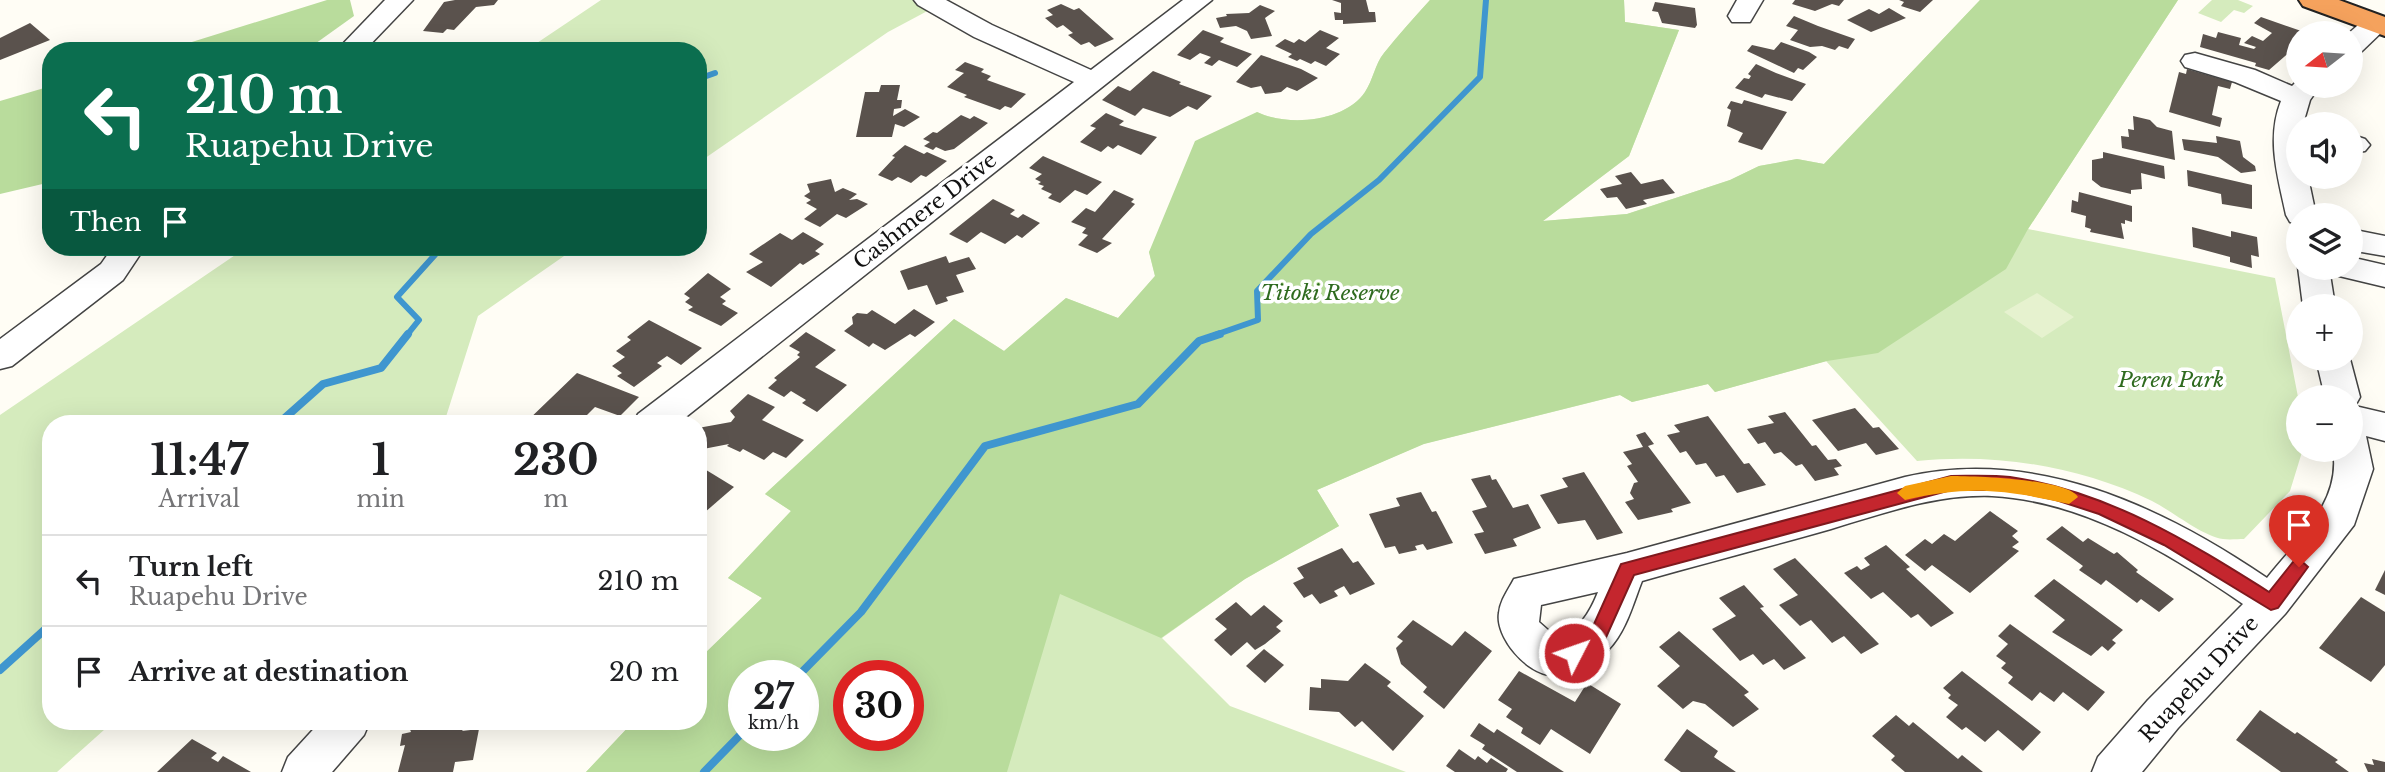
<!DOCTYPE html>
<html lang="en">
<head>
<meta charset="utf-8">
<style>
	body { margin:0; font-family:"Libre Baskerville",serif; background:#f2f2f2; color:#202124; height:100vh; display:flex; flex-direction:column; font-size:26px; white-space:nowrap }
	* { box-sizing:border-box; margin:0 }
	p { font-size:23px; color:#757577 }
	.icon { flex:none; width:38px; height:38px; fill:none; stroke:currentColor; stroke-width:2; stroke-linecap:round; stroke-linejoin:round }
	.map { position:relative; flex:1; overflow:hidden }
	.sheet { position:absolute; left:42px; top:415px; width:665px; height:315px; display:flex; flex-direction:column; background:#fff; border-radius:28px; box-shadow:0 7px 28px #0002 }
	.sheet>* { flex:none }
	.hud { position:absolute; left:42px; top:42px; width:665px; height:214px; border-radius:28px; box-shadow:0 7px 28px #0002; background:#0b6e4f; color:#fff; overflow:hidden }
	.needle { width:46px; rotate:253deg }
	.buttons { position:absolute; left:2286px; top:21px; display:grid; gap:14px }
	.buttons a { display:grid; place-items:center; width:77px; height:77px; border-radius:50%; background:#fff; box-shadow:0 7px 28px #0002; font-size:35px }
	.speed { position:absolute; left:728px; top:660px; display:flex; gap:14px; font-size:35px; font-weight:700; text-align:center }
	.speed>* { display:grid; place-content:center; width:91px; height:91px; border-radius:50%; background:#fff; box-shadow:0 7px 28px #0002; line-height:1 }
	.speed small { font-size:18px; font-weight:400 }
	.speed .limit { border:10px solid #d22; background:#fff; color:#111 }
	.pin { position:absolute; display:grid; place-items:center; width:60px; height:60px; color:#fff; margin:-72px -30px; border-radius:50% 50% 50% 0; rotate:-45deg; box-shadow:0 0 7px #0007 }
	.pin .icon { rotate:45deg }
	.me { position:absolute; width:77px; margin:-38px; rotate:49deg; stroke-linejoin:round; filter:drop-shadow(0 0 5px #0008) }
	.turn { display:flex; align-items:center; gap:24px; height:147px; padding:0 28px; font-size:32px }
	.turn .icon { width:91px; height:91px; stroke-width:2.5 }
	.turn b { display:block; font-size:49px; line-height:60px }
	.then { display:flex; align-items:center; height:66px; padding:0 28px; background:#0003; gap:14px; font-size:26px }
	.eta { display:flex; justify-content:space-evenly; align-items:center; height:119px; text-align:center }
	.eta b { font-size:42px; font-weight:800; line-height:49px }
	ul { padding:0; list-style:none }
	li { display:flex; align-items:center; gap:21px; height:91px; padding:0 28px; border-top:2px solid #e0e0e0 }
	li div { flex:1 }
	li b { display:block; font-size:26px }
	li em { font-style:normal }
	.map>svg:first-child { display:block }
	.green { fill:#d5ebbd; fill-rule:evenodd }
	.forest { fill:#b9dc9c; fill-rule:evenodd }
	.pitch { fill:#e6f2cf }
	.lines { fill:none; stroke-linecap:round; stroke-linejoin:round }
	.stream-far1 { stroke:#3f96cf; stroke-width:6 }
	.stream { stroke:#3f96cf; stroke-width:8 }
	.building { fill:#5a524d }
	.minor-casing { stroke:#444; stroke-width:3 }
	.highway-casing { stroke:#222; stroke-width:4 }
	.minor { fill:#fff; fill-rule:evenodd }
	.highway { fill:#f5a25d; fill-rule:evenodd }
	.route { fill:#c4262e; stroke:#7f191e; stroke-width:2 }
	.slow { fill:#f59e0b }
	.labels { text-anchor:middle; stroke-width:7; stroke-linejoin:round; paint-order:stroke }
	.street-label { font-size:21px; fill:#111; stroke:#fff }
	.park-label { font-size:21px; font-style:italic; fill:#2f6b1f; stroke:#fff }
</style>
</head>
<body>
<div class="map">
<svg width="2385" height="772" viewBox="0 0 2385 772">
	<rect width="100%" height="100%" fill="#fffdf5"/>
	<!-- green -->
	<g class="green">
		<path d="M601,0H948L888,32L698,163V51H525Z"/>
		<path d="M1430,0H1624L1625,22L1679,30L1629,156L1543,221L1627,214L1730,180L1759,166L1797,159L1824,164L1980,0H2178L2028,229L2275,278L2298,397V450L2302,452L2290,491L2244,539C2238,539 2229,540 2223,539C2202,536 2172,511 2152,501C2078,466 1997,453 1917,461L1826,361L1715,392L1708,384L1632,402L1620,395L1423,444L1317,490L1339,526L1245,579L1162,638L1230,706L1406,772H586L634,721H698V660L762,598L728,578L791,511L765,494L954,319L1004,351L1066,298L1118,318L1155,276L1149,252L1257,112C1288,127 1345,122 1365,92C1373,80 1375,64 1384,53C1398,35 1414,18 1430,0ZM744,676H803V735H744ZM849,676H908V735H849Z"/>
		<path d="M2212,0H2238L2253,6L2244,13L2234,10L2221,22L2198,13Z"/>
		<path d="M247,247H577L478,316L444,423L51,424V721H114L57,772H0V415Z"/>
	</g>
	<!-- forest -->
	<g class="forest">
		<path d="M327,0H350L354,16L305,51H163Z"/>
		<path d="M1430,0H1624L1625,22L1679,30L1629,156L1543,221L1627,214L1730,180L1759,166L1797,159L1824,164L1980,0H2178L2028,229L2006,269L1878,353L1827,361L1715,392L1708,384L1632,402L1620,395L1424,444L1317,490L1339,526L1245,579L1161,638L1060,594L1007,772H586L634,721H698V660L762,598L728,578L791,511L765,494L954,319L1004,351L1066,298L1118,318L1155,276L1149,252L1195,141L1257,112C1288,127 1345,122 1365,92C1373,80 1375,64 1384,53C1398,35 1414,18 1430,0ZM744,676H803V735H744ZM849,676H908V735H849Z"/>
		<path d="M51,86V182L0,194V101Z"/>
	</g>
	<!-- pitch -->
	<path class="pitch" d="M2037,293L2074,317L2042,338L2004,312Z"/>
	<g class="lines">
		<!-- stream-far1 -->
		<g class="stream-far1">
			<path d="M698,79L715,73"/>
			<path d="M407,335L419,320L397,297L442,247"/>
			<path d="M1215,335L1258,320L1257,291L1311,234L1379,180L1480,77L1486,0"/>
		</g>
		<!-- stream -->
		<g class="stream">
			<path d="M278,424L323,384L381,368L408,334"/>
			<path d="M0,670L51,624"/>
			<path d="M798,676L861,612L985,446L1138,404L1199,341L1220,334"/>
			<path d="M704,772L744,731"/>
		</g>
	</g>
	<!-- building -->
	<g class="building">
		<path d="M455,0H498L494,5L476,7L454,30L447,29L443,33L423,31L444,2Z"/>
		<path d="M1332,0H1366L1369,12H1375L1376,22L1343,24V20H1335L1334,12L1341,13V3Z"/>
		<path d="M1795,0H1844L1839,6L1832,4L1815,11L1792,4Z"/>
		<path d="M1899,0H1933L1920,12L1901,6L1904,2Z"/>
		<path d="M1655,2L1695,8L1697,25L1695,28L1662,23L1658,12L1652,11Z"/>
		<path d="M1061,4L1074,10L1079,8L1114,39L1095,47L1089,42L1081,45L1068,35L1073,33L1063,25L1057,28L1045,18L1053,15L1047,10Z"/>
		<path d="M1260,5L1275,11L1265,18L1272,36L1251,39L1247,31L1236,26L1220,28L1216,18L1227,16L1226,14L1249,13Z"/>
		<path d="M1889,8L1906,18L1871,32L1847,20L1869,9L1879,14Z"/>
		<path d="M1794,16L1818,26L1855,39L1848,49L1839,46L1835,50L1822,46L1810,47L1790,40L1798,30L1786,26Z"/>
		<path d="M2261,17L2307,33H2298V45L2269,70L2255,66L2256,63L2200,47L2203,34L2216,38L2218,32L2241,38L2239,45L2254,49L2256,47L2244,43L2252,36L2263,41L2272,33L2254,23Z"/>
		<path d="M30,23L50,40L0,60V38Z"/>
		<path d="M1203,30L1224,38L1220,42L1252,54L1237,67L1219,60L1212,66L1204,63L1211,57L1200,53L1190,60L1177,55Z"/>
		<path d="M1320,30L1339,38L1326,48L1340,54L1326,66L1315,61L1311,64L1300,59L1297,61L1288,57L1292,54L1275,46L1285,39L1294,43L1299,39L1305,42Z"/>
		<path d="M1781,42L1809,52L1817,57L1803,70L1798,68L1794,73L1747,51L1752,45L1774,50Z"/>
		<path d="M1261,55L1301,69L1318,78L1297,91L1287,87L1281,92L1265,94L1261,86L1251,88L1236,82Z"/>
		<path d="M965,62L984,69L981,72L991,76L987,80L1026,94L1011,108L1005,106L1000,110L964,97L967,95L947,87L964,73L955,70Z"/>
		<path d="M1756,64L1776,73L1806,84L1792,101L1765,94L1762,98L1735,88L1744,78L1749,79L1751,76L1748,74Z"/>
		<path d="M2187,69L2232,82L2230,89L2218,86L2212,115L2222,118L2220,127L2169,112L2179,72L2186,74Z"/>
		<path d="M1153,71L1181,82L1179,84L1212,96L1197,110L1188,106L1170,117L1143,108L1135,116L1102,100L1118,86L1130,91Z"/>
		<path d="M881,85H900L897,100H902L901,108L894,109L893,116L905,109L920,117L904,127L895,124L892,137H856L865,92H879Z"/>
		<path d="M1744,100L1787,112L1762,150L1738,142L1743,133L1727,126L1731,110L1727,108L1731,101L1742,104Z"/>
		<path d="M1106,113L1124,121L1119,125L1157,137L1141,155L1118,145L1113,149L1108,146L1101,152L1080,142L1096,128L1090,126Z"/>
		<path d="M961,115L970,119L974,116L988,123L954,149L945,151L936,147L933,150L924,146L930,142L923,139L933,132L937,133Z"/>
		<path d="M2133,116L2150,120L2157,127L2172,131L2175,160L2122,148L2121,136L2129,137L2128,129L2134,130Z"/>
		<path d="M2216,136L2240,141L2243,157L2255,166L2256,171L2241,173L2218,157L2184,150L2182,139L2217,143Z"/>
		<path d="M905,145L924,154L927,152L947,161L926,177L921,175L911,183L898,177L892,181L878,175L895,157L892,156Z"/>
		<path d="M2103,152L2164,166L2165,179L2141,173L2142,189L2131,190V194L2101,187L2092,180V160L2103,158Z"/>
		<path d="M1043,156L1102,182L1087,195L1075,190L1060,203L1048,198L1052,194L1041,189L1044,186L1038,184L1041,182L1035,179L1042,174L1029,168Z"/>
		<path d="M2187,170L2252,185V209L2222,204L2221,194L2188,186Z"/>
		<path d="M1631,172L1641,184L1663,179L1675,193L1643,200L1647,204L1626,209L1617,197L1607,198L1600,189L1622,184L1615,176Z"/>
		<path d="M831,179L835,192L843,188L857,194L849,200L857,199L868,204L846,218L837,214L820,227L804,219L817,209L806,203L811,200L804,196L810,192L807,184Z"/>
		<path d="M1114,190L1134,199L1131,202L1135,204L1102,239L1112,243L1097,253L1078,245L1088,235L1082,233L1086,228L1071,222L1086,208L1095,212Z"/>
		<path d="M2079,192L2132,206V222L2125,220V224L2121,223L2124,239L2090,232L2091,229L2085,227L2086,216L2071,212L2072,200L2078,202Z"/>
		<path d="M993,199L1015,210L1010,214L1018,218L1023,214L1040,223L1022,238L1017,235L1005,244L981,232L967,243L949,234Z"/>
		<path d="M2192,227L2231,237V231L2257,237L2259,257L2251,255L2252,268L2230,262V257L2193,247Z"/>
		<path d="M803,232L824,244L815,251L820,254L803,265L800,263L771,287L746,272L763,262L749,254L780,233L792,240Z"/>
		<path d="M946,256L949,263L969,257L976,269L956,275L964,292L946,297L948,301L936,305L927,285L908,290L900,271Z"/>
		<path d="M708,273L731,289L720,297L726,301L722,304L738,313L721,326L688,310L693,307L685,302L690,298L684,294Z"/>
		<path d="M914,309L935,322L915,337L910,334L885,350L873,343L869,347L844,331L853,324L852,317L857,313L867,314L872,310L895,324Z"/>
		<path d="M649,320L702,348L681,365L667,356L657,363L662,366L634,387L617,376L622,373L612,366L625,357L616,351L631,340L627,337Z"/>
		<path d="M806,332L836,350L815,367L847,385L817,412L802,403L806,400L791,391L784,397L768,388L777,380L774,378L800,357L797,355L800,352L789,346Z"/>
		<path d="M577,373L639,397L620,416L595,407L578,424H524Z"/>
		<path d="M748,394L775,407L762,420L804,440L786,458L773,452L764,460L743,449L740,452L727,446L729,444L698,450V428L731,422L735,417L730,411Z"/>
		<path d="M1855,408L1873,428L1879,427L1899,449L1876,455L1866,443L1838,451L1812,420Z"/>
		<path d="M1785,412L1812,446L1816,445L1828,460L1836,459L1842,466L1834,468L1839,475L1815,481L1802,464L1796,466L1781,452L1774,454L1765,442L1758,444L1747,429L1774,423L1768,416Z"/>
		<path d="M1708,416L1744,464L1749,463L1766,485L1737,493L1724,475L1716,477L1706,463L1696,465L1686,451L1680,453L1667,435L1680,432L1674,425Z"/>
		<path d="M1645,432L1654,444L1648,446L1691,503L1671,509L1673,512L1638,520L1625,502L1634,499L1630,493L1634,483L1638,482L1627,466L1632,464L1623,452L1643,447L1636,435Z"/>
		<path d="M698,465L734,487L704,513L698,510Z"/>
		<path d="M1584,472L1623,533L1597,540L1585,520L1558,524L1540,495L1568,487L1562,478Z"/>
		<path d="M1490,475L1492,480L1496,479L1513,508L1528,504L1541,528L1513,539L1517,546L1485,554L1474,534L1484,532L1472,511L1487,507L1471,479Z"/>
		<path d="M1421,492L1432,512L1436,511L1453,543L1427,550L1423,544L1415,546L1417,550L1399,554L1395,546L1385,548L1369,514L1400,506L1396,498Z"/>
		<path d="M1990,511L2018,531L2012,536L2019,542L2012,547L2019,551L1970,593L1932,565L1925,571L1905,555L1925,539L1932,544L1944,534L1955,541Z"/>
		<path d="M2062,526L2083,542L2088,538L2114,554L2117,552L2138,570L2136,572L2174,599L2159,612L2141,599L2137,603L2106,580L2101,585L2079,570L2083,566L2046,539Z"/>
		<path d="M1886,545L1910,567L1906,569L1954,613L1931,627L1918,614L1911,618L1883,592L1871,599L1844,573L1857,566L1861,570L1870,565L1864,558Z"/>
		<path d="M1342,548L1353,563L1358,561L1375,584L1350,595L1344,586L1334,591L1338,596L1320,604L1312,594L1304,598L1293,583L1304,578L1297,568Z"/>
		<path d="M1795,558L1879,644L1861,654L1844,636L1832,643L1811,620L1800,626L1779,605L1798,595L1773,569Z"/>
		<path d="M2385,570V595L2375,590Z"/>
		<path d="M2054,579L2123,630L2112,640L2116,643L2108,651L2102,646L2091,656L2052,632L2065,620L2034,596Z"/>
		<path d="M1744,585L1764,607L1760,608L1806,658L1784,670L1774,659L1763,665L1753,654L1740,661L1712,629L1736,616L1719,598Z"/>
		<path d="M2361,597L2385,612V665L2371,682L2319,648Z"/>
		<path d="M1236,602L1251,616L1264,605L1283,621L1276,627L1281,631L1265,644L1255,650L1247,642L1231,656L1214,640L1227,629L1215,619Z"/>
		<path d="M1413,620L1452,646L1465,631L1492,651L1444,709L1423,692L1427,687L1401,664L1396,648L1403,641L1397,637Z"/>
		<path d="M2010,624L2105,692L2088,711L2063,692L2054,702L2040,692L2032,701L2008,683L2013,677L2001,668L2006,663L1996,656L2008,644L1998,636Z"/>
		<path d="M1679,631L1749,692L1744,695L1759,709L1733,727L1705,704L1693,701L1683,709L1657,686L1680,666L1659,647Z"/>
		<path d="M1264,649L1284,665L1265,683L1246,666Z"/>
		<path d="M1365,663L1391,682L1387,686L1424,716L1393,751L1362,721L1355,727L1339,712L1309,710L1310,687L1321,688V679L1348,681Z"/>
		<path d="M1519,671L1575,702L1587,683L1621,704L1590,754L1551,729L1540,745L1521,733L1523,728L1506,717L1512,709L1498,700Z"/>
		<path d="M1962,671L2041,732L2023,751L1998,730L1985,742L1966,727L1962,730L1946,717L1958,705L1948,698L1951,695L1943,688Z"/>
		<path d="M2260,710L2295,734L2297,732L2338,760L2335,762L2349,772H2281L2236,740Z"/>
		<path d="M1896,715L1909,726L1913,722L1958,759L1962,755L1983,772H1905L1891,760L1895,756L1872,736Z"/>
		<path d="M414,721H471L462,731L479,729L473,760L455,762L453,772H398L405,745L400,746L402,734L411,732L409,727Z"/>
		<path d="M1479,723L1494,733L1497,729L1564,772H1517L1482,749L1485,745L1470,736Z"/>
		<path d="M1687,729L1718,751L1714,757L1736,772H1681L1664,760Z"/>
		<path d="M192,739L217,753L211,758L218,762L223,756L251,772H157Z"/>
		<path d="M1459,749L1475,760L1478,756L1487,763L1491,758L1508,769L1506,772H1455L1446,766Z"/>
		<path d="M2372,759L2385,762V772H2368L2364,763L2374,765Z"/>
	</g>
	<g class="lines">
		<defs>
			<g id="minor">
				<path d="M385,0H413L364,51H336Z"/>
				<path d="M914,0H946L992,25L1091,70L1183,0H1212L677,424H633L638,414L1074,82L974,37L918,5Z"/>
				<path d="M1737,0H1763L1750,22H1732L1728,16Z"/>
				<path d="M2375,16L2384,18L2385,29L2360,53L2350,55L2349,33L2366,18Z"/>
				<path d="M2195,53L2255,70L2292,86L2298,80V86H2320L2310,100L2303,124H2298V177H2308L2316,215H2298V224L2290,222L2286,215C2278,177 2266,139 2281,101L2235,82L2185,67L2181,61L2185,55Z"/>
				<path d="M2350,134L2365,139L2370,145L2365,151L2350,153Z"/>
				<path d="M2350,229L2385,236V256L2350,250Z"/>
				<path d="M113,247H145L123,280L12,366L0,369V339L101,264Z"/>
				<path d="M2350,257L2385,265V287L2339,276L2334,268H2350Z"/>
				<path d="M2298,267L2329,268L2335,306H2303Z"/>
				<path d="M2316,359H2350L2360,397L2355,406L2385,413V441L2366,436L2373,469L2354,525L2285,614L2178,728L2142,772H2092L2098,757L2148,700L2243,604C2169,553 2084,501 1992,496C1936,494 1884,513 1831,529C1768,547 1705,563 1642,581C1633,604 1626,631 1609,649C1598,662 1568,676 1551,675C1527,674 1495,637 1499,613C1500,601 1508,590 1514,579L1627,553L1905,477C2035,447 2161,506 2267,578C2297,540 2342,502 2333,450H2350V397H2325ZM1598,592C1590,612 1579,632 1556,637L1539,622L1541,605Z"/>
				<path d="M321,721H370L364,735L332,772H282L288,757Z"/>
			</g>
			<path id="highway" d="M2299,0H2339L2385,17V36L2303,6Z"/>
		</defs>
		<!-- minor casing -->
		<use href="#minor" class="minor-casing"/>
		<!-- highway casing -->
		<use href="#highway" class="highway-casing"/>
		<!-- minor -->
		<use href="#minor" class="minor"/>
		<!-- highway -->
		<use href="#highway" class="highway"/>
	</g>
	<!-- route -->
	<path class="route" d="M1951,476C1971,476 1991,475 2010,477C2107,491 2188,541 2269,592L2293,562L2299,559L2308,567L2278,608L2271,610L2164,545L2099,514L2056,500L2008,490H1951L1634,575L1603,644L1574,661L1567,659L1565,653L1567,647L1590,633L1621,564Z"/>
	<!-- slow -->
	<path class="slow" d="M1951,476C1973,476 2068,479 2078,497L2069,504C2006,490 1970,485 1905,500L1897,493L1905,486Z"/>
	<g class="labels">
		<!-- street labels -->
		<g class="street-label">
			<text transform="translate(925 211) rotate(-38)" y="7">Cashmere Drive</text>
			<text transform="translate(2199 679) rotate(-47)" y="7">Ruapehu Drive</text>
		</g>
		<!-- park labels -->
		<g class="park-label">
			<text x="1330" y="300">Titoki Reserve</text>
			<text x="2171" y="387">Peren Park</text>
		</g>
	</g>
</svg>
<div class="buttons">
<a><svg class="needle" viewBox="-14 -14 28 28"><path d="M0-13l5 13h-10z" fill="#e53935"/><path d="M0 13l5-13h-10z" fill="#757577"/></svg></a>
<a><svg class="icon" aria-label="sound" viewBox="0 0 24 24"><path d="M4 9h4l5-4v14l-5-4H4zM17 9q2 3 0 6"/></svg></a>
<a><svg class="icon" aria-label="layers" viewBox="0 0 24 24"><path d="M12 4l9 5-9 5-9-5zM3 14l9 5 9-5"/></svg></a>
<a>+</a>
<a>−</a>
</div>
<div class="speed"><div>27<small>km/h</small></div><div class="limit">30</div></div>
<div class="pin" style="left:2299px;top:567px;background:#d93025"><svg class="icon" aria-label="arrive" viewBox="0 0 24 24"><path d="M6 21V4h12l-3 4 3 4H6"/></svg></div>
<svg class="me" style="left:1574px;top:653px" viewBox="-20 -20 40 40"><circle r="17" fill="#c4262e" stroke="#fff" stroke-width="3"/><path d="M0-11L8 9 0 5-8 9z" fill="#fff"/></svg>
<div class="hud">
<div class="turn"><svg class="icon" aria-label="left" viewBox="0 0 24 24"><path d="M17 20v-9H6M10 6l-5 5 5 5"/></svg><div><b>210 m</b>Ruapehu Drive</div></div>
<div class="then">Then<svg class="icon" aria-label="arrive" viewBox="0 0 24 24"><path d="M6 21V4h12l-3 4 3 4H6"/></svg></div>
</div>
<section class="sheet">
<div class="eta">
<div><b>11:47</b><p>Arrival</p></div>
<div><b>1</b><p>min</p></div>
<div><b>230</b><p>m</p></div>
</div>
<ul>
<li><svg class="icon" aria-label="left" viewBox="0 0 24 24"><path d="M17 20v-9H6M10 6l-5 5 5 5"/></svg><div><b>Turn left</b><p>Ruapehu Drive</p></div><em>210 m</em></li>
<li><svg class="icon" aria-label="arrive" viewBox="0 0 24 24"><path d="M6 21V4h12l-3 4 3 4H6"/></svg><div><b>Arrive at destination</b></div><em>20 m</em></li>
</ul>
</section>
</div>
</body>
</html>
